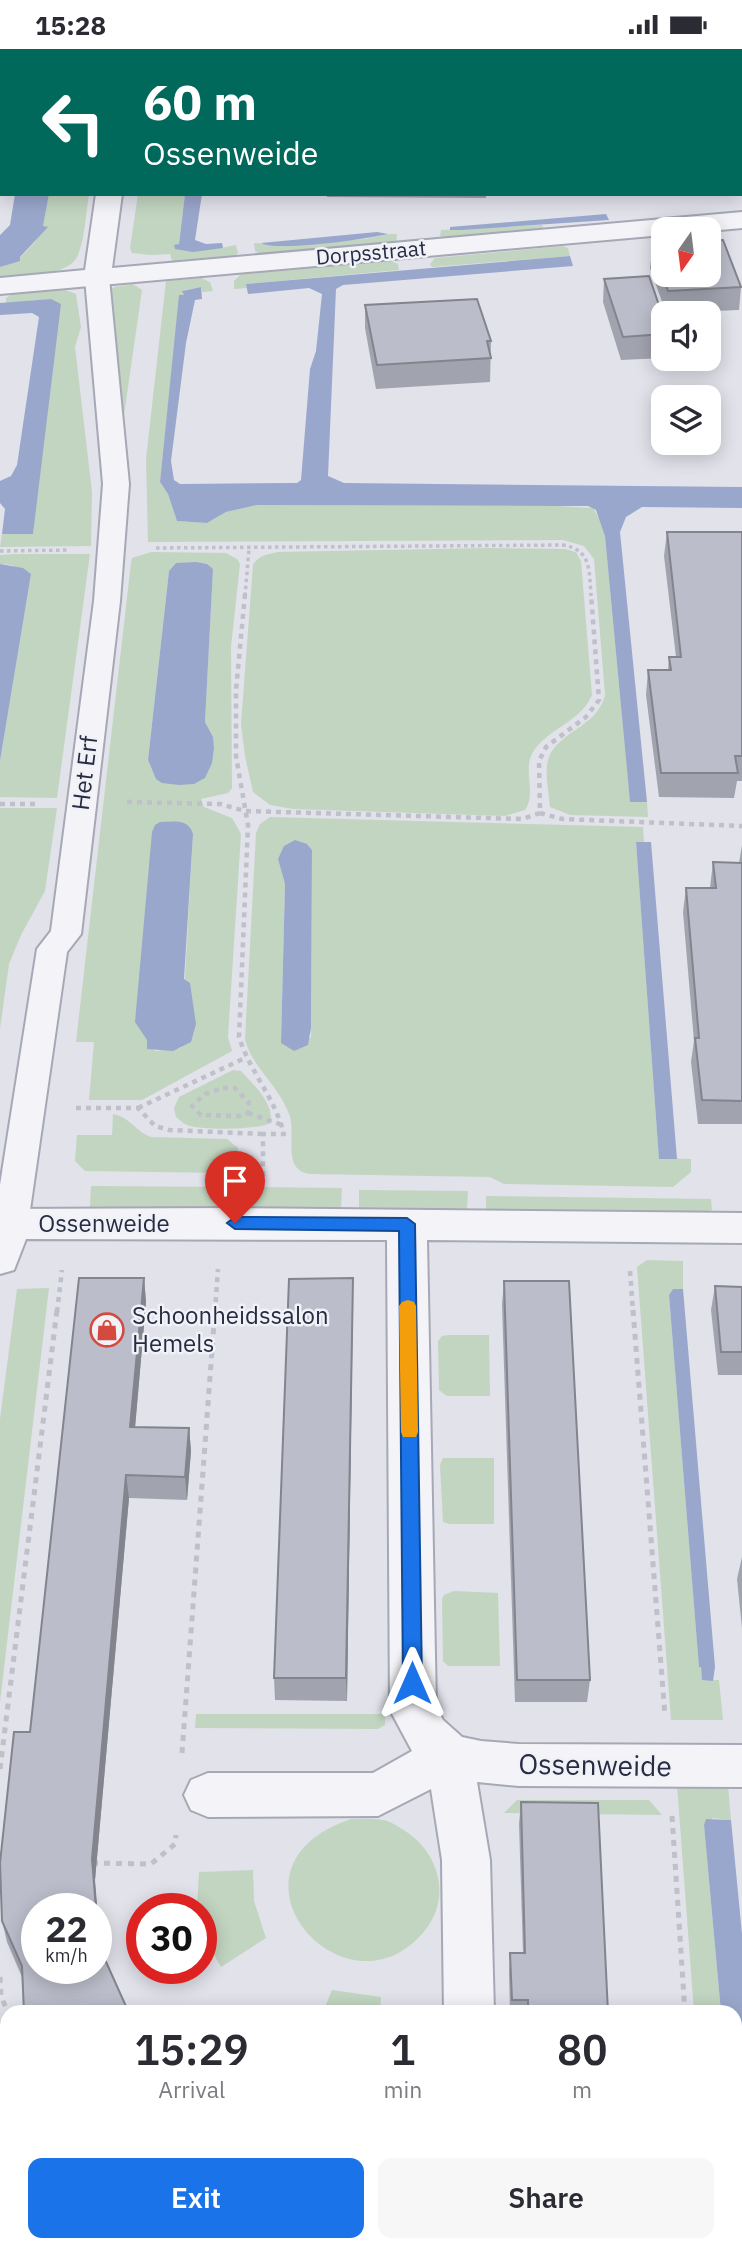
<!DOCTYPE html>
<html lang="en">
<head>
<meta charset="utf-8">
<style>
	body { margin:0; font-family:"IBM Plex Sans",sans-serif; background:#f7f7f7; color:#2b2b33; height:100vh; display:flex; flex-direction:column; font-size:26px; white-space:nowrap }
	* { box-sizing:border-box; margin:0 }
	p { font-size:23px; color:#7c7c81 }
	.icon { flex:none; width:38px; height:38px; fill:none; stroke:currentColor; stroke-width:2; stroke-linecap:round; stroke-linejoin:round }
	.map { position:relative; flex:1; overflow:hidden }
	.panel { position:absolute; left:0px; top:1956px; width:742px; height:247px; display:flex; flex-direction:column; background:#fff; border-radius:21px 21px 0 0; box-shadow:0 4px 18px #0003 }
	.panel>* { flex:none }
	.guide { position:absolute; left:0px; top:0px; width:742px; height:147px; box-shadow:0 4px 18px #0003; background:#00695c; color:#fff; overflow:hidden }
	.needle { width:46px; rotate:194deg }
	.fabs { position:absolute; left:651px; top:168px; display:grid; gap:14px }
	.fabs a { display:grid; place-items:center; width:70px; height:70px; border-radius:14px; background:#fff; box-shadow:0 4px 18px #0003; font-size:35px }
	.speed { position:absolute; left:21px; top:1844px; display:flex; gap:14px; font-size:35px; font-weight:700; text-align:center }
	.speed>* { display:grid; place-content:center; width:91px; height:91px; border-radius:50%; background:#fff; box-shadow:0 4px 18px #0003; line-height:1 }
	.speed small { font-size:18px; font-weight:400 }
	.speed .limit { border:10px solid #d22; background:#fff; color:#111 }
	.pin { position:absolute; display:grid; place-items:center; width:60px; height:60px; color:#fff; margin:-72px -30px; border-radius:50% 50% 50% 0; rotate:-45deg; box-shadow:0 0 7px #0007 }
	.pin .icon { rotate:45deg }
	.me { position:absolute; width:77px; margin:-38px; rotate:0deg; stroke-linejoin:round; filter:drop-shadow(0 0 5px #0008) }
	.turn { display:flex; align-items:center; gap:24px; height:147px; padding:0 28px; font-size:32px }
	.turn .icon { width:91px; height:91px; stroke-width:2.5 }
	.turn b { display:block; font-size:49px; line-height:60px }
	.eta { display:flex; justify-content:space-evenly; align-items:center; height:119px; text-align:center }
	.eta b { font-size:42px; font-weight:600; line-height:49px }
	.action { display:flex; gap:14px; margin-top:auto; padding:14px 28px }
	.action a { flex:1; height:80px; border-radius:14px; background:#1a73e8; color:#fff; font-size:28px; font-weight:600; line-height:80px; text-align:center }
	.action a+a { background:#f7f7f7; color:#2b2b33 }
	.status { display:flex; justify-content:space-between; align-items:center; height:49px; padding:0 35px; background:#fff; direction:ltr }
	.status svg { height:19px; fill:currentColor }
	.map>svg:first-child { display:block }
	.green { fill:#c2d5c1; fill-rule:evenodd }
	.water { fill:#9aa7cc }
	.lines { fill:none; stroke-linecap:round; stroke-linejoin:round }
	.service-casing { stroke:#a6a8b5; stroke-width:4 }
	.minor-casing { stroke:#a6a8b5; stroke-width:4 }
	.path-far2 { stroke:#bfc0c9; stroke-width:3.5; stroke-dasharray:3.5 3.5; stroke-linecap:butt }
	.path-far1 { stroke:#bfc0c9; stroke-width:4.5; stroke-dasharray:5 5; stroke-linecap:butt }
	.path { stroke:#bfc0c9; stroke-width:5; stroke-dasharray:6 6; stroke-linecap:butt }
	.service { fill:#f4f4f8; fill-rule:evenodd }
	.minor { fill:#f4f4f8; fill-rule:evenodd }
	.wall { fill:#a1a3ae }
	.shaded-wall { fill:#83848d }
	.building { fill:#bbbdca; stroke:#83848d; stroke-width:2 }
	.route { fill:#1a73e8; stroke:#114b97; stroke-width:2 }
	.slow { fill:#f59e0b }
	.labels { text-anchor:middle; stroke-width:5; stroke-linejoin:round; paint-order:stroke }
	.far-street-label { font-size:21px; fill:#282c43; stroke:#f0f2f7 }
	.street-label { font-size:24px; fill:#282c43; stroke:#f0f2f7 }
	.poi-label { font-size:24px; fill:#282c43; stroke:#f0f2f7; text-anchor:start }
	.near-street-label { font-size:28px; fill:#282c43; stroke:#f0f2f7 }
</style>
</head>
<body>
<div class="status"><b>15:28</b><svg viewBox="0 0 49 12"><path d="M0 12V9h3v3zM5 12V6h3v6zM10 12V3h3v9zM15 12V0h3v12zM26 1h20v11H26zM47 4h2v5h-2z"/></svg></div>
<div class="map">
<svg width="742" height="2202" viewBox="0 0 742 2202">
	<rect width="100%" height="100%" fill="#e1e2ea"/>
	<!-- green -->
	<g class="green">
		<path d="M49,145H89C86,164 85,188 78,206C70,228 19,227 0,228V218L17,212L34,194L42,182Z"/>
		<path d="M138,145H185L179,195L222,199L236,196L238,204L234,208L173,214L170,205L151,206L132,204L130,199Z"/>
		<path d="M542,176L545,182L446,190L440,187L441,181Z"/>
		<path d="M388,185H397L396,194L262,206L255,202L254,194L284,196L365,190Z"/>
		<path d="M563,197L568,199L570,207L432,218L430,215L435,209Z"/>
		<path d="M391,212L398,215L399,221L247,235V239L234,240V232L241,225Z"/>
		<path d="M201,229L210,233L213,242L202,243L201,238L184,241V246H180L160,433L168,445L177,472L207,474L226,463L257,456L558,457L593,459L602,474L605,487L630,752L647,753L648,768L570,766L550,758C549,742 542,716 552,702C567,680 598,675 605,646L594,510L584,497L563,491L148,493L146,410L166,232Z"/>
		<path d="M133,235L142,241L124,366L107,244L114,238Z"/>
		<path d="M65,241L76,245L81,278L75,298L92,443L91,497L0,498L2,485H33L51,250L6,254V249L12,245Z"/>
		<path d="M490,499L565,500L576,503L581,512L592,646C581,673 548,679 533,703C522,721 537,744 525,761L505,767L293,760L270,756L253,743L245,707L241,675L253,516C259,506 268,505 278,503Z"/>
		<path d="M151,503L226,504L237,510L240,515L231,598L232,739L228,744L201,750L204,758L232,769L241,785L228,988L232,1002L142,1051H89L94,993H76L131,514L132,509ZM176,514L213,520L205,673L213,688L205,729C191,739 172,735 156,730L148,711L169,522ZM193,785L181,999L155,1002L147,991Z"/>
		<path d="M14,505H90L57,749L0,748V712L31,525L11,516L0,515V506Z"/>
		<path d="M0,759H57L45,842L21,886L9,915L0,980Z"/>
		<path d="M270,768L643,778L644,793H636L659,1109L691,1110V1123L673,1138L504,1135L490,1128L309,1125C281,1120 297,1085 289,1065C279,1037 253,1019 245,991L256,784L260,775ZM307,795L312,801L311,989L281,994L285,835L278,810Z"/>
		<path d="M233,1021L241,1022C252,1034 276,1056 270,1074C259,1081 204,1081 190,1077C185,1076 181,1072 176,1068L174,1059L179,1048Z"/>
		<path d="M113,1065C130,1068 135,1082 151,1088L227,1090L238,1099L239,1114L232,1122L224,1124L85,1122L75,1112L77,1086H112Z"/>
		<path d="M91,1137L230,1138L229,1158H90Z"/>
		<path d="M242,1138L342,1139L341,1159L241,1158Z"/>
		<path d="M359,1141L468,1142L467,1160L359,1159Z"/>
		<path d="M486,1147L711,1150L712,1161L708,1163L486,1162Z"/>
		<path d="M647,1211L683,1212V1240H673L669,1246L699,1617H701L702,1631H719L723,1671H671L637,1218Z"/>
		<path d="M49,1239L0,1653V1370L17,1240Z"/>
		<path d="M449,1286H489L490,1347H447L439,1341L438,1292L442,1287Z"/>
		<path d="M443,1409H494V1475H450L443,1473L440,1416Z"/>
		<path d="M454,1542L498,1544L500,1617H448L443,1612L442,1550L444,1546Z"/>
		<path d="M196,1665H385V1676L378,1680L195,1679Z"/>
		<path d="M677,1736H728L731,1771L713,1769L704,1776L721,1963H694Z"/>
		<path d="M517,1751H649L662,1766L504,1764Z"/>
		<path d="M351,1770C361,1770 374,1769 383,1771C390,1772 397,1777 402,1780C438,1801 452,1846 426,1880C348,1980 206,1819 351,1770Z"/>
		<path d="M253,1821L254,1852L266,1889L221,1918L203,1887L201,1860L197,1857L199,1823Z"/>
		<path d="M332,1941L381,1948L380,1963H323Z"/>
		<path d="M0,1971L7,1988V2196H69V2202H0Z"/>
		<path d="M97,2196H209L220,2202H97Z"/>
	</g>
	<!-- water -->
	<g class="water">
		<path d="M15,145H49L43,177L48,178L20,208V212L0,218V186L10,176Z"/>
		<path d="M185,145H202L195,191L206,195L222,194L223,199L193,203L175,200L174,196L179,195Z"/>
		<path d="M606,165L609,171L461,181H450V178Z"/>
		<path d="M377,183L388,185C366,190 278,203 261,194Z"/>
		<path d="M570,207L573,217L343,236L336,240L328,427L344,434L742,438V459L642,458L626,468L620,483L647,753H630L605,487L596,461L588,457H558L257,456L226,463L207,474L177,472L168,445L160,433L179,246H184L182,242L201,238L202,250L195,251L186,294L171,412L174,431L180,435L297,434L301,431L310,320L316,302L322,245L309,239L248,245L246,235Z"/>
		<path d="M51,250L61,255L33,485H2L5,460L0,454V432L11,427L17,416L39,268L32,264L0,266V254Z"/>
		<path d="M196,513L207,515L213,520L205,673L213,688L214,699L212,714L205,729L194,735L179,736L162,734L156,730L148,711L169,522L176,514Z"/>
		<path d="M0,515L23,519L31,525L0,712Z"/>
		<path d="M160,773C174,773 188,769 193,785L184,930L190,934L196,975L191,993L173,1002L147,1000V991L135,973L152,783L155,776Z"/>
		<path d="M295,791L307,795L312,801L311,979L308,996L294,1002L281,994L285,835L278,810L284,797Z"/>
		<path d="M636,793H651L677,1110H659Z"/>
		<path d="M673,1240H683L715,1618L713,1632L702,1631L701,1618H699L669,1246Z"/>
		<path d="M706,1770L731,1771L742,1885V2202L735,2125V1964L721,1963L704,1776Z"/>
	</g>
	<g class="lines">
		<defs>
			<path id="service" d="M97,222L105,224L109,229L129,435L120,552L81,885L67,903L28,1175L23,1184L11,1188L0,1185V1136L37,900L51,882L94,552L103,435L85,229L89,224Z"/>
			<g id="minor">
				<rect x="118" y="0" width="24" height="2"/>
				<path d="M96,145H122L112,219L742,163V179L709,182L663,180V186L0,245V229L85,221Z"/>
				<path d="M235,1159L742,1164V1194L427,1191L436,1658L443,1671L462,1688L481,1692L519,1695L742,1696V1738L519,1737L477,1733L490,1811L494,1964H444L442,1811L431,1740L378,1767L208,1768L191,1761L184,1746L191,1731L208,1724H373L412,1702L390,1661L387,1191L26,1190L14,1221L0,1225V1160Z"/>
				<rect x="445" y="2196" width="54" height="6"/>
			</g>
		</defs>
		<!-- service casing -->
		<use href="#service" class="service-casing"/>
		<!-- minor casing -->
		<use href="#minor" class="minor-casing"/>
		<!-- path-far2 -->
		<g class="path-far2">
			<path d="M156,499L563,496C592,501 589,522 591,547"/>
			<path d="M0,502L70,501"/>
			<path d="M245,547L249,500"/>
		</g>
		<!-- path-far1 -->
		<g class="path-far1">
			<path d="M245,545L236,641V707L248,776L239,988C250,1023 275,1049 284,1085H263V1130"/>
			<path d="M127,753L220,755L245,762L522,770L540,764L539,712L546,698L586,668L599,651L591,545"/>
			<path d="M0,755H38"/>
			<path d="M540,764L562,770L742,777"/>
			<path d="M223,1039H235L249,1054L248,1064L239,1067L201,1066L192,1057L205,1045Z"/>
			<path d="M76,1059H138L155,1077L169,1081L263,1085"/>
			<path d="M138,1059L245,1009"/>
			<path d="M248,1064L282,1076"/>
			<path d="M630,1222L633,1263"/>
			<path d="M57,1263L62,1221"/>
			<path d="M215,1263L218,1220"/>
		</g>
		<!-- path -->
		<g class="path">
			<path d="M633,1261L665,1667"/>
			<path d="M182,1704L215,1261"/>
			<path d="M0,1720L57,1261"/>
			<path d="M672,1767L685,1964"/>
			<path d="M92,1814L151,1815L175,1795L176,1786"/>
			<path d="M0,1928L1,1947L8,1964"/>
			<path d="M86,2196V2202"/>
			<path d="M243,2196L272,2202"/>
			<path d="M701,2196V2202"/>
		</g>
		<!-- service -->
		<use href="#service" class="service"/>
		<!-- minor -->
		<use href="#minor" class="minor"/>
	</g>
	<!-- wall -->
	<g class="wall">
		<path d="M0,0L2,2V56H0Z"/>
		<path d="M742,0V127H740V2Z"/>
		<path d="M327,145H486V149L327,148Z"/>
		<path d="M653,195L741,238L739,261L666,264L650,219Z"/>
		<path d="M604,230L663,268V309L621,311L603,253Z"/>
		<path d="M365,256L491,292L490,333L376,340L365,279Z"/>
		<path d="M667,483H742V732H737L734,749L659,748L646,646L648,621H668L669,608H676L664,507Z"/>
		<path d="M742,796V1075H698L691,1013L694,992L683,863L686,839H710L713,813L739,814Z"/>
		<path d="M144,1229L146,1253L135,1378L189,1379L191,1402L187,1451L129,1449L95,1831L22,1928L7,1893L2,1872Z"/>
		<path d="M353,1229L347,1652L275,1651L274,1629Z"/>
		<path d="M504,1232L590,1631L587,1653H515L502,1256Z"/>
		<path d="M715,1237L742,1238V1326H718L711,1261Z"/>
		<path d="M742,1508V1579L737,1530Z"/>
		<path d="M521,1753L608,1964H510L509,1924L510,1904H523L519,1775Z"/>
	</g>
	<!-- shaded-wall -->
	<g class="shaded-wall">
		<path d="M144,1229L146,1253L133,1402L130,1378Z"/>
		<path d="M353,1229V1253L347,1652L346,1629Z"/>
		<path d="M189,1379L191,1402L187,1451L185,1428Z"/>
		<path d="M126,1426L129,1449L95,1831L102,1915L98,1895L92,1810Z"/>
	</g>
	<!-- building -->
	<g class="building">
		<path d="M0,0H77V2H2V34H0Z"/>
		<path d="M236,0H658L659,2H236Z"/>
		<path d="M716,0H742V105H740V2H664Z"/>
		<path d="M723,191L741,238L668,242L653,195H663V226H709V192Z"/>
		<path d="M649,227L663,268V285L623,288L604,230Z"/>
		<path d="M477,250L491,292H487L491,309L377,316L365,256Z"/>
		<path d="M667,483H742V707H735L738,724H661L648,621H671L669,608H681Z"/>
		<path d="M713,813L742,814V1052L702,1051L695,989H699L686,839H716Z"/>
		<path d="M79,1229H144L130,1378L189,1379L185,1428L126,1426L92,1810L96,1860H37V1920H96V1867L98,1895L129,1964H24L22,1917L2,1872L0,1814L14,1683H30Z"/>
		<path d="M353,1229L346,1629H274L289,1230Z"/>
		<path d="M504,1232H569L590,1631H517Z"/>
		<path d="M715,1237L742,1238V1303H721Z"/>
		<path d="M521,1753L598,1754L608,1964H528V1951H512L510,1904H525Z"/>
		<rect x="536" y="2196" width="85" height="6"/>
	</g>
	<!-- route -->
	<path class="route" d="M235,1168L407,1169L415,1175L422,1634L419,1640L412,1642L406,1640L403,1634L399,1182L235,1180L227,1174Z"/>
	<!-- slow -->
	<path class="slow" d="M408,1251L414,1253L416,1257L418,1383L416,1388H403L401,1383L399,1257L402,1253Z"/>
	<!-- icons -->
	<defs>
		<symbol id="shop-ring" viewBox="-11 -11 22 22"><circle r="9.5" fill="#f0f2f7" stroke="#d54a3f" stroke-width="1.5"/><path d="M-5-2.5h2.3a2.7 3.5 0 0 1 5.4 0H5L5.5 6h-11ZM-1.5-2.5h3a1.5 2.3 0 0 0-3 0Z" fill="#d54a3f"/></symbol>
	</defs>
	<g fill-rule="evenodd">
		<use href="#shop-ring" x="88" y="1262" width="38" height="38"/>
	</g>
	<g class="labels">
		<!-- far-street labels -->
		<g class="far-street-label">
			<text transform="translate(371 204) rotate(-5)" y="7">Dorpsstraat</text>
		</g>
		<!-- street labels -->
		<g class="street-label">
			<text transform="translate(85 724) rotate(-83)" y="8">Het Erf</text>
			<text x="104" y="1183">Ossenweide</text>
		</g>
		<!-- poi labels -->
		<g class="poi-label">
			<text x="132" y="1275">Schoonheidssalon<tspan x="132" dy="28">Hemels</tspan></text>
		</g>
		<!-- near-street labels -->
		<g class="near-street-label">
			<text transform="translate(595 1716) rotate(1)" y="10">Ossenweide</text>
		</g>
	</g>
</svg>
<div class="fabs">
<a><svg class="needle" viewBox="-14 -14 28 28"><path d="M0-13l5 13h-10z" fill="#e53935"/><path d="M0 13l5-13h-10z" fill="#7c7c81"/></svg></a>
<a><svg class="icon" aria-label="sound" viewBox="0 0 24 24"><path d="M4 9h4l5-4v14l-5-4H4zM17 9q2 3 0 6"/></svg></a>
<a><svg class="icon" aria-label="layers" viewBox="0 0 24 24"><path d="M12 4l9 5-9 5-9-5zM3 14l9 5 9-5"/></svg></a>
</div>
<div class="speed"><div>22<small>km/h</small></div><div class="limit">30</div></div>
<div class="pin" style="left:235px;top:1174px;background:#d93025"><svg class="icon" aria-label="arrive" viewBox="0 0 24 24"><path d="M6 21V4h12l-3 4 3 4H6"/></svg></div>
<svg class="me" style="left:412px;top:1634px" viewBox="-20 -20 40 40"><path d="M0-17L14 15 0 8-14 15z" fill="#1a73e8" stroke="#fff" stroke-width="4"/></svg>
<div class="guide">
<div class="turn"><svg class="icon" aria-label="left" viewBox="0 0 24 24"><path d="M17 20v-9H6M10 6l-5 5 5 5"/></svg><div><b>60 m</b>Ossenweide</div></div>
</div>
<section class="panel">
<div class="eta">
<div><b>15:29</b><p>Arrival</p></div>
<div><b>1</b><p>min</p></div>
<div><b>80</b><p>m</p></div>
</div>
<div class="action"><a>Exit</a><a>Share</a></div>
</section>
</div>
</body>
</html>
